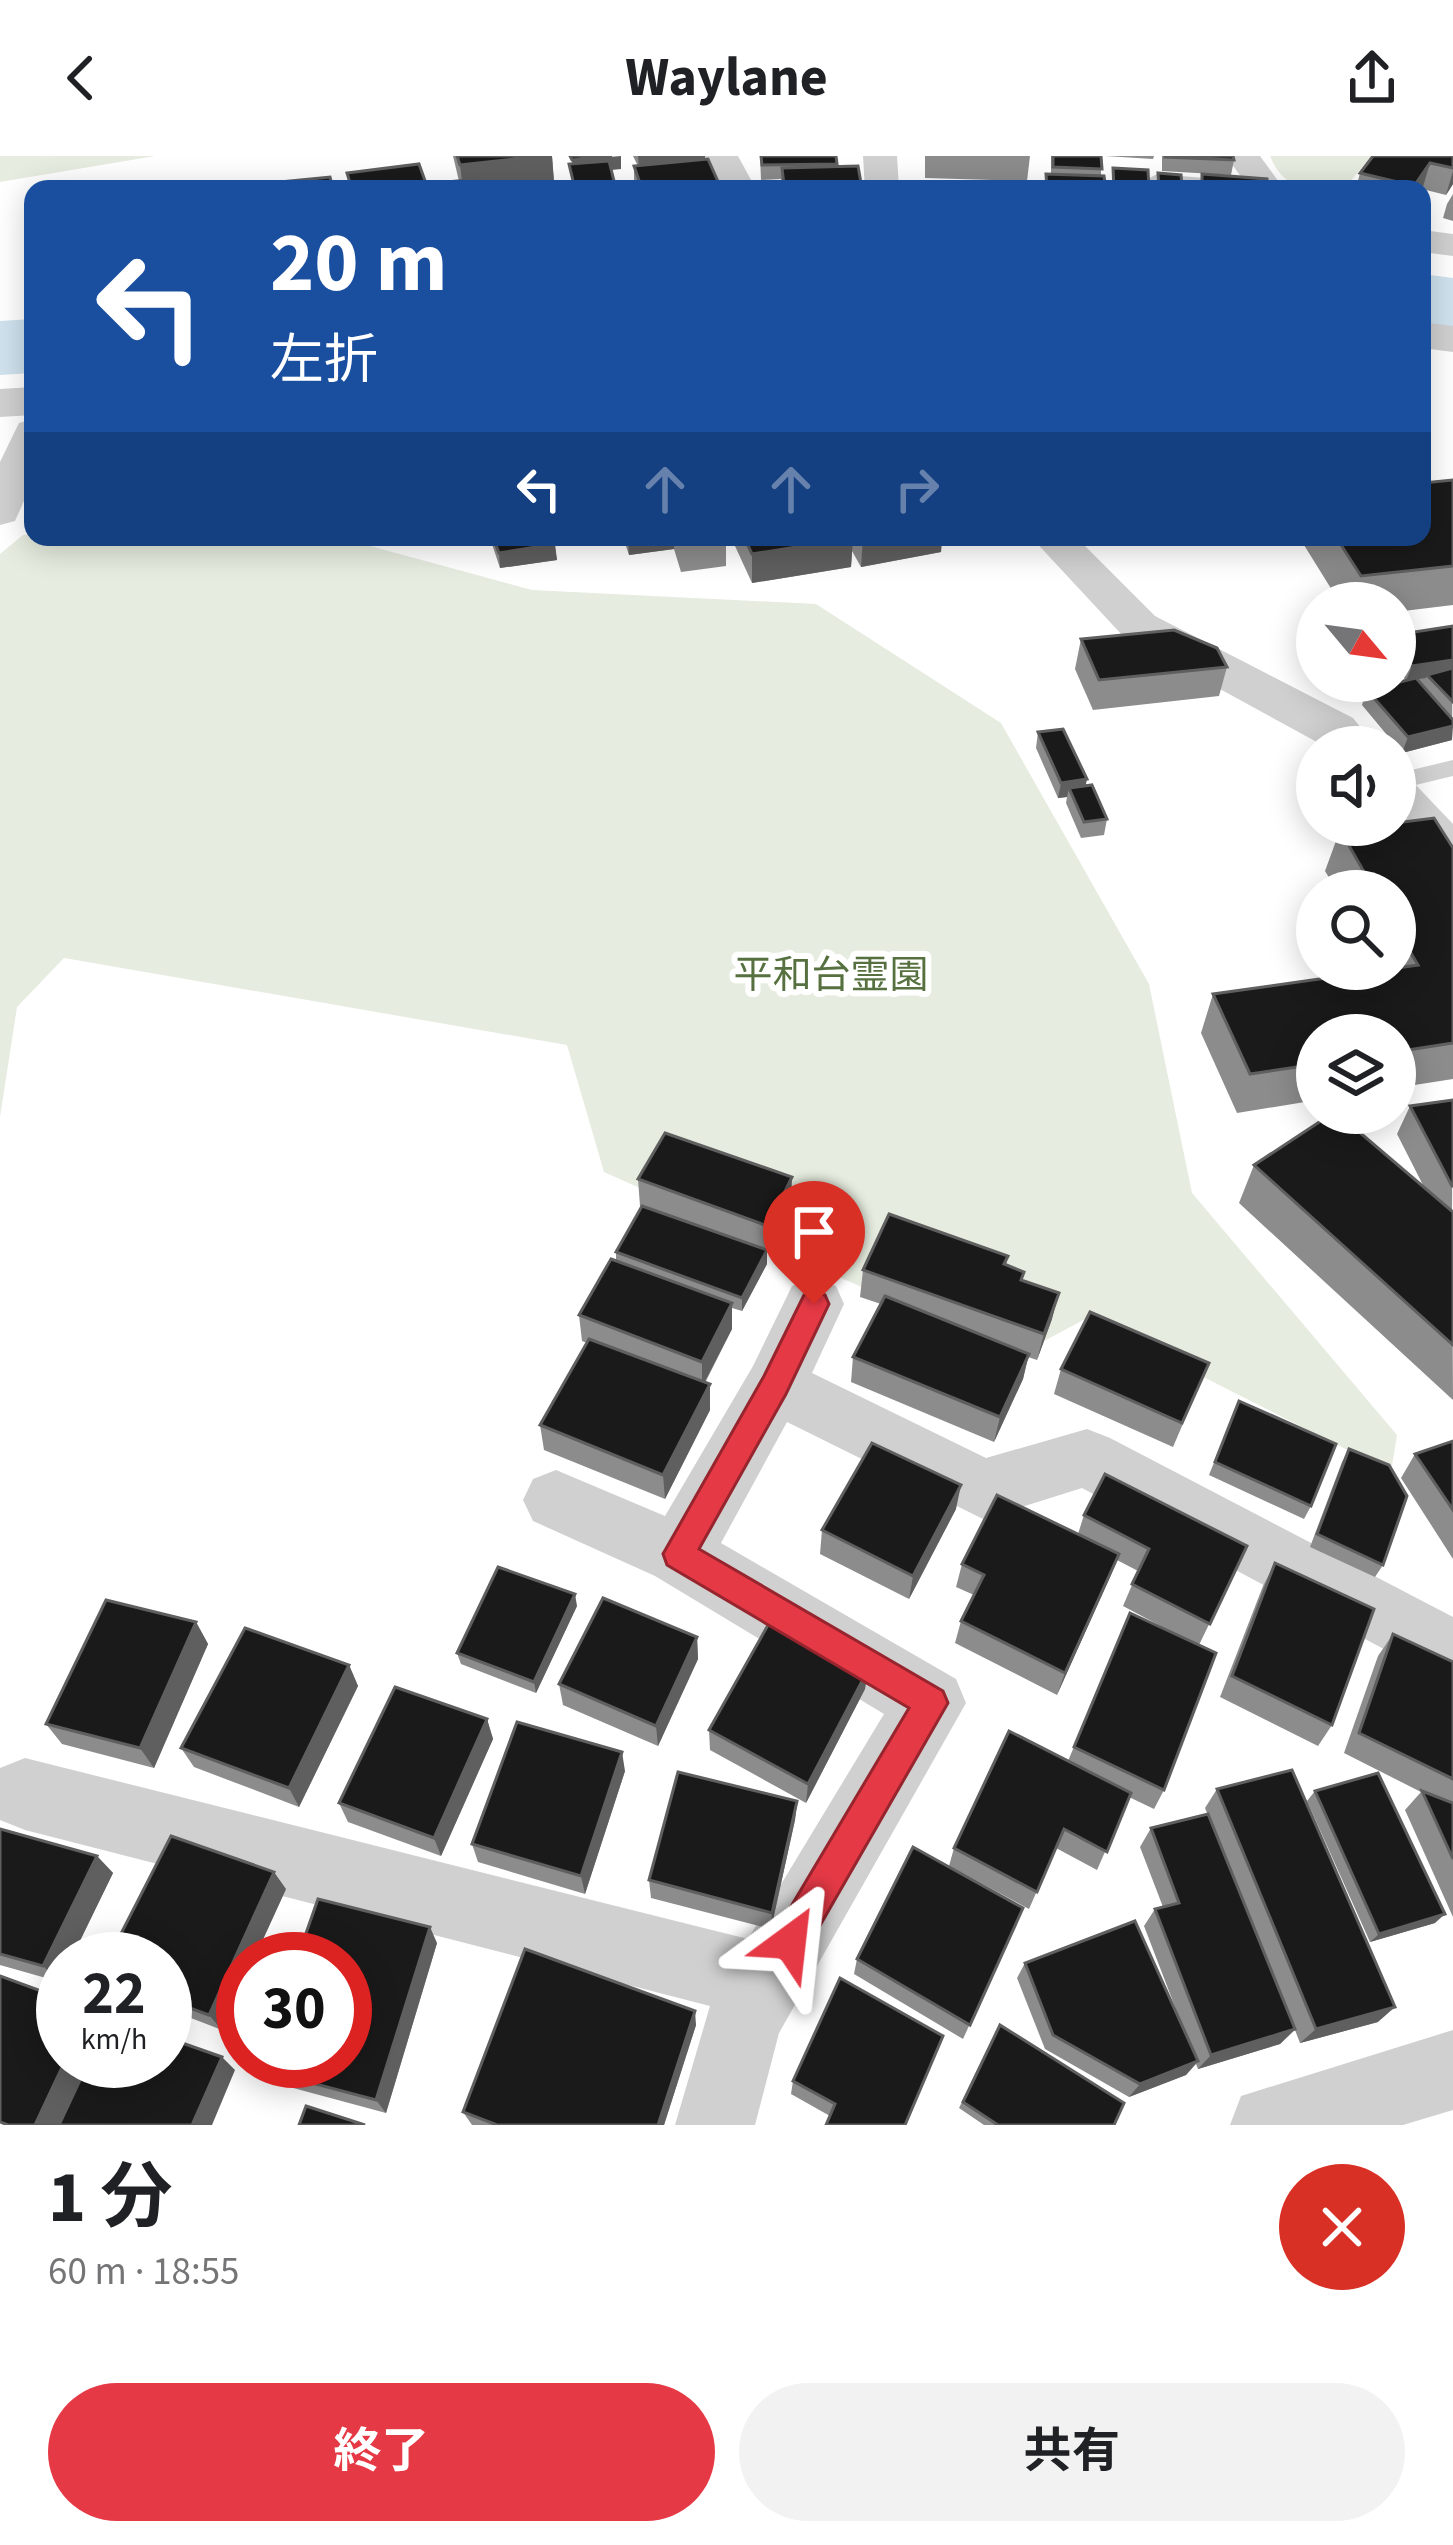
<!DOCTYPE html>
<html lang="ja">
<head>
<meta charset="utf-8">
<style>
	body { margin:0; font-family:"Source Sans 3","Noto Sans JP",sans-serif; background:#f2f2f2; color:#202124; height:100vh; display:flex; flex-direction:column; font-size:45px; white-space:nowrap }
	* { box-sizing:border-box; margin:0 }
	p { font-size:39px; color:#757577 }
	.icon { flex:none; width:66px; height:66px; fill:none; stroke:currentColor; stroke-width:2; stroke-linecap:round; stroke-linejoin:round }
	.map { position:relative; height:1969px; overflow:hidden }
	.sheet { display:flex; flex-direction:column; background:#fff; flex:1 }
	.sheet>* { flex:none }
	.hud { position:absolute; left:24px; top:24px; width:1407px; height:366px; border-radius:24px; box-shadow:0 6px 30px #0003; background:#1a4fa0; color:#fff; overflow:hidden }
	.needle { width:78px; rotate:119deg }
	.fabs { position:absolute; left:1296px; top:426px; display:grid; gap:24px }
	.fabs a { display:grid; place-items:center; width:120px; height:120px; border-radius:50%; background:#fff; box-shadow:0 6px 30px #0003; font-size:60px }
	.speed { position:absolute; left:36px; top:1776px; display:flex; gap:24px; font-size:60px; font-weight:700; text-align:center }
	.speed>* { display:grid; place-content:center; width:156px; height:156px; border-radius:50%; background:#fff; box-shadow:0 6px 30px #0003; line-height:1 }
	.speed small { font-size:30px; font-weight:400 }
	.speed .limit { border:18px solid #d22; background:#fff; color:#111 }
	.pin { position:absolute; display:grid; place-items:center; width:102px; height:102px; color:#fff; margin:-123px -51px; border-radius:50% 50% 50% 0; rotate:-45deg; box-shadow:0 0 12px #0007 }
	.pin .icon { rotate:45deg }
	.me { position:absolute; width:132px; margin:-66px; rotate:30deg; stroke-linejoin:round; filter:drop-shadow(0 0 9px #0008) }
	.turn { display:flex; align-items:center; gap:42px; height:252px; padding:0 48px; font-size:54px }
	.turn .icon { width:156px; height:156px; stroke-width:2.5 }
	.turn b { display:block; font-size:84px; line-height:102px }
	.lanes { display:flex; align-items:center; height:114px; padding:0 48px; background:#0003; justify-content:center; gap:60px; direction:ltr }
	.lanes .off { opacity:.35 }
	.round { display:grid; place-items:center; flex:none; width:126px; height:126px; border-radius:63px; background:#f2f2f2 }
	.summary { display:flex; align-items:center; justify-content:space-between; height:204px; padding:0 48px }
	h1 { font-size:72px; font-weight:700; line-height:90px }
	.button { display:flex; gap:24px; margin-top:auto; padding:24px 48px }
	.button a { flex:1; height:138px; border-radius:72px; background:#e63946; color:#fff; font-size:48px; font-weight:700; line-height:138px; text-align:center }
	.button a+a { background:#f2f2f2; color:#202124 }
	header { display:flex; justify-content:space-between; align-items:center; height:156px; padding:0 48px; background:#fff; font-size:54px; font-weight:700 }
	.map>svg:first-child { display:block }
	.green { fill:#e6ecdf }
	.lines { fill:none; stroke-linecap:round; stroke-linejoin:round }
	.river { fill:#cfe2ee; fill-rule:evenodd }
	.service { fill:#d0d0d0; fill-rule:evenodd }
	.minor { fill:#d0d0d0; fill-rule:evenodd }
	.tertiary { fill:#d0d0d0; fill-rule:evenodd }
	.wall { fill:#8c8c8c; fill-rule:evenodd }
	.shaded-wall { fill:#5f5f5f }
	.building { fill:#1a1a1a; stroke:#5f5f5f; stroke-width:3 }
	.route { fill:#e63946; stroke:#96252e; stroke-width:3 }
	.labels { text-anchor:middle; stroke-width:12; stroke-linejoin:round; paint-order:stroke }
	.park-label { font-size:39px; fill:#56703f; stroke:#fff }
</style>
</head>
<body>
<header><svg class="icon" aria-label="back" viewBox="0 0 24 24"><path d="M15 5l-7 7 7 7"/></svg>Waylane<svg class="icon" aria-label="share" viewBox="0 0 24 24"><path d="M12 15V3M7 8l5-5 5 5M5 13v7h14v-7"/></svg></header>
<div class="map">
<svg width="1453" height="1969" viewBox="0 0 1453 1969">
	<rect width="100%" height="100%" fill="#fff"/>
	<!-- green -->
	<g class="green">
		<path d="M0,0H155L0,26Z"/>
		<path d="M1270,0H1371L1344,33C1308,33 1285,36 1270,0Z"/>
		<path d="M33,378L337,381L532,434L816,448L1001,567L1149,828L1192,1037L1397,1279L1391,1316L1087,1162L1016,1200L604,1016L567,889L64,802L17,851L0,961V398L23,379Z"/>
	</g>
	<g class="lines">
		<!-- river -->
		<g class="river">
			<path d="M1422,118L1453,122V174L1422,170Z"/>
			<path d="M33,163V217L0,219V165Z"/>
		</g>
		<!-- service -->
		<g class="service">
			<path d="M1157,18L1240,25L1249,30L1212,33L1151,27L1148,23Z"/>
			<path d="M1453,604V620L1395,634V618Z"/>
		</g>
		<!-- minor -->
		<g class="minor">
			<path d="M704,0H738L756,33H722Z"/>
			<path d="M863,0H897L899,33H865Z"/>
			<path d="M1226,0H1260L1284,33H1250Z"/>
			<path d="M1422,74L1453,78V100L1422,96Z"/>
			<path d="M33,263V325L15,365L0,369V306L19,267Z"/>
			<path d="M1031,381H1076L1155,460L1353,562L1376,591H1326L1123,480Z"/>
			<path d="M1395,621L1412,625L1453,668V716L1435,711L1395,667Z"/>
			<path d="M814,1122L836,1130L844,1148L812,1217L986,1302L1087,1273L1110,1282L1453,1461V1530L1082,1332L983,1363L787,1266L721,1387L956,1523L966,1547L779,1877L755,1969H675L710,1850L25,1674L0,1664V1612L25,1602L748,1783L884,1558L655,1420L533,1365L523,1344L533,1323L556,1314L665,1360L753,1210L792,1130Z"/>
			<path d="M1453,1874V1954L1403,1969H1230L1241,1940Z"/>
		</g>
		<!-- tertiary -->
		<g class="tertiary">
			<path d="M1422,166L1453,170V196L1422,192Z"/>
			<path d="M33,231V259L0,261V233Z"/>
		</g>
	</g>
	<!-- wall -->
	<g class="wall">
		<path d="M453,0H552L554,26L459,25Z"/>
		<path d="M633,0H705V3L719,28V33H637L634,24V10H638Z"/>
		<path d="M760,0H836L837,10L861,27V33H782L781,23L761,24Z"/>
		<path d="M925,0H1030L1027,25L925,22Z"/>
		<path d="M1051,0H1101V20L1106,33H1044L1046,18L1051,19Z"/>
		<path d="M1105,0H1154L1153,3Z"/>
		<path d="M1162,0H1233L1234,4L1231,19L1162,15Z"/>
		<path d="M1453,0V28L1446,39L1422,33H1356L1360,17Z"/>
		<path d="M1453,38V65L1443,62L1447,48Z"/>
		<path d="M1453,324V449L1395,456V447H1340L1299,381H1422Z"/>
		<path d="M553,381L557,404L500,412L490,382Z"/>
		<path d="M623,381H726V410L681,416L674,393L629,399Z"/>
		<path d="M735,381H942L941,396L861,411L852,395L851,411L752,427L735,390Z"/>
		<path d="M1453,470L1452,584L1402,597L1362,549L1366,536L1340,541L1328,525H1395V479ZM1400,516L1406,525L1396,527Z"/>
		<path d="M1081,483L1227,511L1219,540L1093,554L1075,513Z"/>
		<path d="M1038,576L1086,630L1107,663L1104,679L1081,682L1066,647L1067,641L1058,642L1036,592Z"/>
		<path d="M1340,674L1453,692V923L1395,932V879H1317V944L1237,957L1201,877L1213,838L1395,813V735H1337L1325,715Z"/>
		<path d="M1453,944L1452,1055L1453,1244L1239,1047L1254,1009L1425,1033L1397,978L1410,950Z"/>
		<path d="M638,1023L791,1049L767,1096V1108L742,1155L732,1152V1173L705,1227L710,1228V1254L665,1343L544,1294L540,1269L587,1187L582,1185L579,1159L616,1105V1096L642,1051L640,1050Z"/>
		<path d="M1008,1100L1006,1109L1022,1124L1052,1163L1037,1204L1028,1201L1023,1223L994,1286L851,1226L853,1201L881,1148L860,1141L863,1114Z"/>
		<path d="M1209,1207L1173,1291L1054,1238L1061,1213Z"/>
		<path d="M1239,1245L1311,1350L1304,1363L1209,1319Z"/>
		<path d="M1453,1285V1403L1401,1322L1415,1298Z"/>
		<path d="M1349,1293L1383,1409L1375,1421L1310,1391L1342,1306Z"/>
		<path d="M956,1353L909,1443L820,1398L822,1374Z"/>
		<path d="M1084,1359L1247,1390L1199,1489L1164,1634L1154,1653L1129,1641L1097,1714L1056,1692L1029,1753L949,1710L954,1692L1068,1605L1130,1457L1183,1482L1123,1450L1138,1415L1117,1404L1057,1539L955,1487L961,1465L974,1439L956,1431L962,1408L1078,1378Z"/>
		<path d="M1275,1407L1332,1569L1318,1590L1220,1541L1263,1430Z"/>
		<path d="M577,1450L536,1537L461,1508L457,1497Z"/>
		<path d="M196,1466L208,1488L154,1612L62,1588L46,1568Z"/>
		<path d="M1393,1478L1453,1506V1761L1405,1654L1421,1636L1344,1597L1378,1500Z"/>
		<path d="M697,1481L698,1503L658,1590L563,1549L559,1528Z"/>
		<path d="M349,1509L358,1530L299,1651L194,1611L181,1592Z"/>
		<path d="M865,1533L806,1647L710,1594L709,1574Z"/>
		<path d="M487,1563L493,1583L441,1700L348,1666L339,1647Z"/>
		<path d="M625,1615L585,1738L478,1706L472,1688Z"/>
		<path d="M1217,1633L1378,1866L1300,1887L1295,1874L1280,1888L1198,1913L1196,1908L1186,1919L1129,1941L1045,1893L1017,1822L1025,1807L1182,1869L1144,1770L1155,1753L1163,1751L1140,1691L1151,1672L1233,1721L1205,1652Z"/>
		<path d="M1315,1635L1435,1767L1370,1786L1307,1645Z"/>
		<path d="M797,1645L795,1664L771,1773L651,1742L649,1724Z"/>
		<path d="M0,1673L97,1700L113,1717L60,1826L0,1809Z"/>
		<path d="M286,1733L254,1803H243V1828L222,1874L165,1852V1803Z"/>
		<path d="M1023,1752L963,1883L854,1818L857,1803Z"/>
		<path d="M437,1787L386,1957L271,1926L259,1913Z"/>
		<path d="M696,1869L664,1969H472L463,1956Z"/>
		<path d="M1000,1869L1114,1969H984L959,1952Z"/>
		<path d="M943,1880L830,1960L791,1938L793,1925Z"/>
	</g>
	<!-- shaded-wall -->
	<g class="shaded-wall">
		<path d="M541,0H552L554,26L494,33H463L460,9Z"/>
		<path d="M621,0V13L573,18L572,4Z"/>
		<path d="M638,0H705V3L639,11Z"/>
		<path d="M1430,7L1422,34L1413,33L1414,30Z"/>
		<path d="M1453,15V28L1446,39Z"/>
		<path d="M431,381H458L431,385Z"/>
		<path d="M628,381H674V393L629,399Z"/>
		<path d="M870,381H942L941,396L861,411L863,382Z"/>
		<path d="M951,381H1005L950,390Z"/>
		<path d="M853,382L851,411L752,427V398Z"/>
		<path d="M555,388L557,404L500,412L499,397Z"/>
		<path d="M1453,504V518L1427,519L1426,522L1406,525L1412,510Z"/>
		<path d="M1400,515L1395,530L1340,541L1345,526L1395,525V516Z"/>
		<path d="M1453,570L1452,584L1402,597L1408,581Z"/>
		<path d="M1087,623L1084,638L1069,632L1067,641L1058,642L1061,627Z"/>
		<path d="M792,1021L791,1049L767,1096V1108L742,1155V1142L767,1094L768,1070Z"/>
		<path d="M1059,1137L1052,1163L1037,1204L1044,1178Z"/>
		<path d="M732,1147V1173L702,1231V1206Z"/>
		<path d="M1029,1198L1023,1223L994,1286L1000,1261Z"/>
		<path d="M710,1228V1254L665,1343L663,1319Z"/>
		<path d="M961,1329L956,1353L909,1443L913,1420Z"/>
		<path d="M1119,1398L1110,1421L1057,1539L1065,1517Z"/>
		<path d="M575,1438L577,1450L536,1537L534,1526Z"/>
		<path d="M196,1466L208,1488L154,1612L140,1592Z"/>
		<path d="M697,1481L698,1503L658,1590L656,1570Z"/>
		<path d="M349,1509L358,1530L299,1651L289,1632Z"/>
		<path d="M869,1512L865,1533L806,1647L808,1628Z"/>
		<path d="M487,1563L493,1583L441,1700L434,1682Z"/>
		<path d="M622,1596L625,1615L585,1738L581,1720Z"/>
		<path d="M797,1645L795,1664L771,1773L772,1757Z"/>
		<path d="M97,1700L113,1717L71,1803H63V1820L60,1826L43,1810Z"/>
		<path d="M274,1716L286,1733L254,1803H243V1828L222,1874L209,1859Z"/>
		<path d="M1445,1758L1435,1767L1370,1786L1379,1778Z"/>
		<path d="M430,1771L437,1787L386,1957L376,1944Z"/>
		<path d="M1395,1851L1378,1866L1300,1887L1316,1873Z"/>
		<path d="M695,1855L696,1869L664,1969H658Z"/>
		<path d="M1295,1873L1280,1888L1198,1913L1211,1899Z"/>
		<path d="M222,1901L235,1914L212,1969H192Z"/>
		<path d="M65,1905H89L59,1969H35Z"/>
		<path d="M1198,1905L1186,1919L1129,1941L1140,1928Z"/>
	</g>
	<!-- building -->
	<g class="building">
		<path d="M457,0H541L460,9Z"/>
		<path d="M570,0H612L572,4Z"/>
		<path d="M761,0H836L837,8L762,9Z"/>
		<path d="M1053,0H1101L1102,13L1053,11Z"/>
		<path d="M1165,0H1233L1234,4L1165,1Z"/>
		<path d="M1373,0H1453V12L1430,7L1414,30L1360,17Z"/>
		<path d="M708,3L719,28L642,33L634,10Z"/>
		<path d="M609,5L616,33H575L569,8Z"/>
		<path d="M419,8L428,33H352L347,17Z"/>
		<path d="M858,10L861,27L784,29L782,12Z"/>
		<path d="M1113,12L1148,14L1149,33H1114Z"/>
		<path d="M1158,17L1181,19L1182,30L1196,31V33H1159Z"/>
		<path d="M1046,18L1104,20L1106,33H1047Z"/>
		<path d="M1202,18L1267,23V33H1202Z"/>
		<path d="M330,21L333,33H241L240,30Z"/>
		<path d="M477,23L480,33H448L446,26Z"/>
		<path d="M1453,324V410L1361,420L1336,381H1422V327Z"/>
		<path d="M493,381H553L555,388L499,397Z"/>
		<path d="M679,381H726L681,387Z"/>
		<path d="M744,381H852L853,382L752,398Z"/>
		<path d="M1453,470V504L1412,510L1395,487V479Z"/>
		<path d="M1174,474L1217,492L1227,511L1099,524L1081,483Z"/>
		<path d="M1453,512V546L1427,519Z"/>
		<path d="M1416,522L1453,564V570L1408,581L1367,534Z"/>
		<path d="M1063,573L1087,623L1061,627L1038,576Z"/>
		<path d="M1092,629L1107,663L1084,666L1069,632Z"/>
		<path d="M1434,662L1453,692V887L1395,896V879H1317V908L1250,918L1213,838L1418,809L1395,770V735H1375L1340,674L1379,669H1395V667Z"/>
		<path d="M1453,944V1030H1452L1410,950Z"/>
		<path d="M1333,957H1337L1453,1056V1189L1254,1009Z"/>
		<path d="M665,977L792,1021L768,1070L638,1023Z"/>
		<path d="M642,1050L767,1094L742,1142L616,1096Z"/>
		<path d="M889,1058L1008,1100L1004,1108L1024,1116L1021,1124L1059,1137L1044,1178L863,1114Z"/>
		<path d="M611,1103L732,1147L702,1206L579,1159Z"/>
		<path d="M885,1140L1029,1198L1000,1261L853,1201Z"/>
		<path d="M1090,1156L1209,1207L1182,1267L1061,1213Z"/>
		<path d="M589,1183L710,1228L663,1319L540,1269Z"/>
		<path d="M1239,1245L1336,1288L1311,1350L1215,1306Z"/>
		<path d="M1453,1285V1354L1415,1298Z"/>
		<path d="M872,1287L961,1329L913,1420L822,1374Z"/>
		<path d="M1349,1293L1389,1309L1407,1340L1383,1409L1317,1378Z"/>
		<path d="M1105,1318L1247,1390L1210,1468L1132,1428L1149,1393L1084,1359Z"/>
		<path d="M997,1339L1119,1398L1065,1517L961,1465L984,1419L962,1408Z"/>
		<path d="M1275,1407L1374,1453L1332,1569L1232,1520Z"/>
		<path d="M498,1411L575,1438L534,1526L457,1497Z"/>
		<path d="M603,1442L697,1481L656,1570L559,1528Z"/>
		<path d="M106,1444L196,1466L140,1592L46,1568Z"/>
		<path d="M1130,1457L1216,1497L1164,1634L1074,1591Z"/>
		<path d="M772,1462L869,1512L808,1628L709,1574Z"/>
		<path d="M245,1472L349,1509L289,1632L181,1592Z"/>
		<path d="M1393,1478L1453,1506V1623L1359,1577Z"/>
		<path d="M395,1531L487,1563L434,1682L339,1647Z"/>
		<path d="M517,1566L622,1596L581,1720L472,1688Z"/>
		<path d="M1009,1575L1131,1637L1107,1696L1064,1673L1037,1736L954,1692Z"/>
		<path d="M1292,1614L1395,1851L1316,1873L1217,1633Z"/>
		<path d="M678,1616L797,1645L772,1757L649,1724Z"/>
		<path d="M1378,1617L1445,1758L1379,1778L1315,1635Z"/>
		<path d="M1422,1635L1453,1647V1703Z"/>
		<path d="M1208,1658L1295,1873L1211,1899L1155,1753L1179,1747L1151,1672Z"/>
		<path d="M0,1673L97,1700L43,1810L0,1798Z"/>
		<path d="M171,1680L274,1716L209,1859L165,1843V1803H108Z"/>
		<path d="M913,1691L1023,1752L970,1869L857,1803Z"/>
		<path d="M318,1743L430,1771L376,1944L259,1913L262,1905H345V1803H297Z"/>
		<path d="M1135,1765L1198,1905L1140,1928L1053,1879L1025,1807Z"/>
		<path d="M525,1793L695,1855L658,1969H497L463,1956Z"/>
		<path d="M0,1820L63,1843V1905H65L35,1969H8L0,1966Z"/>
		<path d="M840,1822L943,1880L905,1969H826L835,1948L793,1925Z"/>
		<path d="M1000,1869L1124,1947L1114,1969H998L963,1946Z"/>
		<path d="M165,1881L222,1901L192,1969H59L89,1905H165Z"/>
		<path d="M306,1950L365,1969H299Z"/>
	</g>
	<!-- route -->
	<path class="route" d="M814,1135L825,1139L829,1148L786,1238L699,1393L943,1535L948,1547L803,1799L790,1805L777,1799L772,1786L777,1774L909,1552L667,1409L663,1398L764,1220L804,1139Z"/>
	<g class="labels">
		<!-- park labels -->
		<g class="park-label">
			<text x="831" y="832">平和台霊園</text>
		</g>
	</g>
</svg>
<div class="fabs">
<a><svg class="needle" viewBox="-14 -14 28 28"><path d="M0-13l5 13h-10z" fill="#e53935"/><path d="M0 13l5-13h-10z" fill="#757577"/></svg></a>
<a><svg class="icon" aria-label="sound" viewBox="0 0 24 24"><path d="M4 9h4l5-4v14l-5-4H4zM17 9q2 3 0 6"/></svg></a>
<a><svg class="icon" aria-label="search" viewBox="0 0 24 24"><circle cx="10" cy="10" r="6"/><path d="M15 15l6 6"/></svg></a>
<a><svg class="icon" aria-label="layers" viewBox="0 0 24 24"><path d="M12 4l9 5-9 5-9-5zM3 14l9 5 9-5"/></svg></a>
</div>
<div class="speed"><div>22<small>km/h</small></div><div class="limit">30</div></div>
<div class="pin" style="left:814px;top:1148px;background:#d93025"><svg class="icon" aria-label="arrive" viewBox="0 0 24 24"><path d="M6 21V4h12l-3 4 3 4H6"/></svg></div>
<svg class="me" style="left:790px;top:1786px" viewBox="-20 -20 40 40"><path d="M0-17L14 15 0 8-14 15z" fill="#e63946" stroke="#fff" stroke-width="4"/></svg>
<div class="hud">
<div class="turn"><svg class="icon" aria-label="left" viewBox="0 0 24 24"><path d="M17 20v-9H6M10 6l-5 5 5 5"/></svg><div><b>20 m</b>左折</div></div>
<div class="lanes"><svg class="icon" aria-label="left" viewBox="0 0 24 24"><path d="M17 20v-9H6M10 6l-5 5 5 5"/></svg><svg class="icon off" aria-label="ahead" viewBox="0 0 24 24"><path d="M12 20V5M6 11l6-6 6 6"/></svg><svg class="icon off" aria-label="ahead" viewBox="0 0 24 24"><path d="M12 20V5M6 11l6-6 6 6"/></svg><svg class="icon off" aria-label="right" viewBox="0 0 24 24"><path d="M7 20v-9h11M14 6l5 5-5 5"/></svg></div>
</div>
</div>
<section class="sheet">
<div class="summary"><div><h1>1 分</h1><p>60 m · 18:55</p></div><a class="round" style="background:#d93025;color:#fff"><svg class="icon" aria-label="close" viewBox="0 0 24 24"><path d="M6 6l12 12M18 6L6 18"/></svg></a></div>
<div class="button"><a>終了</a><a>共有</a></div>
</section>
</body>
</html>
